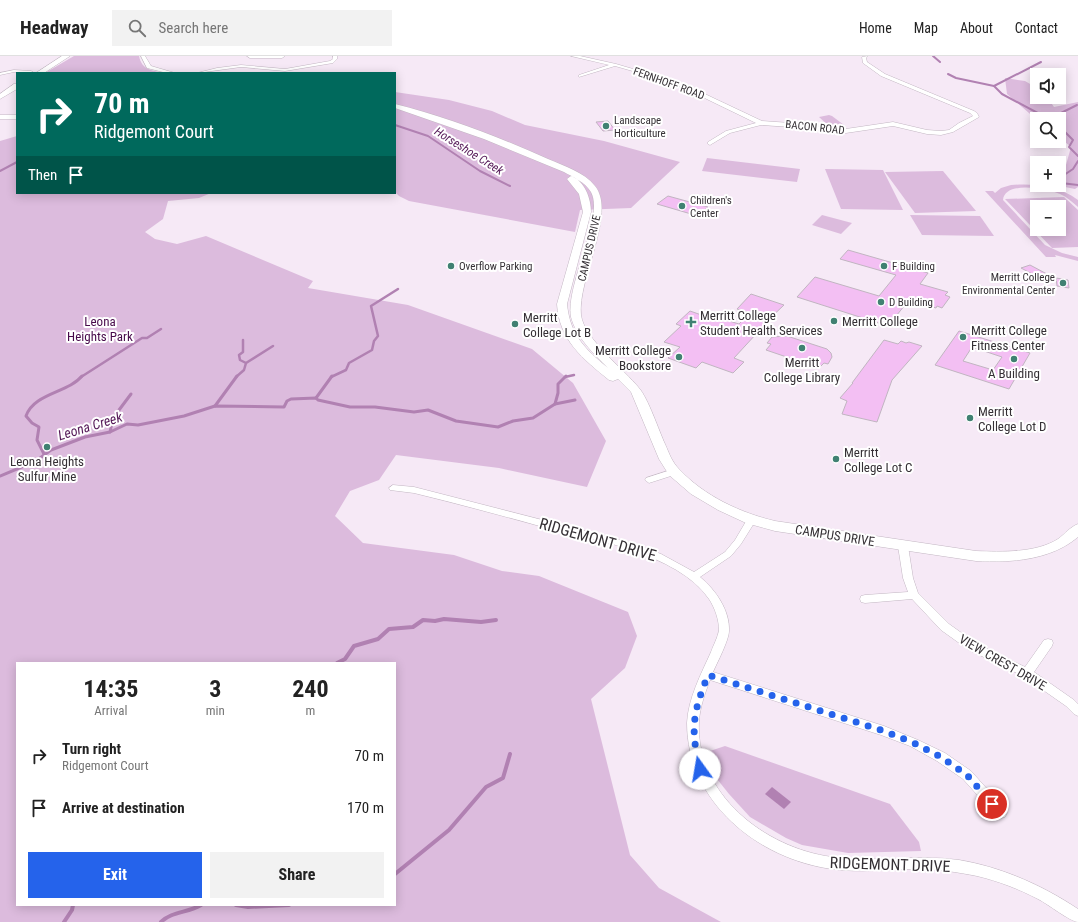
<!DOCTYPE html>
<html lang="en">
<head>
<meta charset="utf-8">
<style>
	body { margin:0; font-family:"Roboto Condensed",sans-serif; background:#f2f2f2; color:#222; height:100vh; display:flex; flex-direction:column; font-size:15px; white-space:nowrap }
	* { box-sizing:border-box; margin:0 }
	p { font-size:13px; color:#767676 }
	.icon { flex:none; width:22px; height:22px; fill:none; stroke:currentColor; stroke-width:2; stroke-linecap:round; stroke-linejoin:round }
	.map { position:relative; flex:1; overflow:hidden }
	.details { position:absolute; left:16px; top:606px; width:380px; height:244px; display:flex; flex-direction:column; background:#fff; border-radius:0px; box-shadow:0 2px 10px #0003 }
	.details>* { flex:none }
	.hud { position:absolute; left:16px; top:16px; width:380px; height:122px; border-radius:0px; box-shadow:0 2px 10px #0003; background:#00695c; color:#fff; overflow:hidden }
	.tools { position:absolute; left:1030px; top:12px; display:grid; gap:8px }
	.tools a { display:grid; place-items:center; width:36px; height:36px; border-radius:0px; background:#fff; box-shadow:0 2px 10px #0003; font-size:20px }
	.pin { position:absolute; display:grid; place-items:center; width:34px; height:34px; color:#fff; margin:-17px; border:2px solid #fff; border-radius:50%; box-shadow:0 1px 4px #0007 }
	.me { position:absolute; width:44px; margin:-22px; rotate:347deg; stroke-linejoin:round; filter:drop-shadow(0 0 3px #0008) }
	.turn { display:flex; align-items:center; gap:14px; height:84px; padding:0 12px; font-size:18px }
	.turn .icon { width:52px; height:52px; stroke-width:2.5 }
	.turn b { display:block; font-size:28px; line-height:34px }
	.then { display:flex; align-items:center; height:38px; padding:0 12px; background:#0003; gap:8px; font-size:15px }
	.eta { display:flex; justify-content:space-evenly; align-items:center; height:68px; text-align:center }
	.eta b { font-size:24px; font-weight:700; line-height:28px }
	.action { display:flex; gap:8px; margin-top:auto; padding:8px 12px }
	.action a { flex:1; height:46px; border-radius:0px; background:#2563eb; color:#fff; font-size:16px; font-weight:700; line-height:46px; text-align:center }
	.action a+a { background:#f2f2f2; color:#222 }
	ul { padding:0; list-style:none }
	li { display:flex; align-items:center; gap:12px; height:52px; padding:0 12px }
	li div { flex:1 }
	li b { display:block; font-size:15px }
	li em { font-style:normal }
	header { display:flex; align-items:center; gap:24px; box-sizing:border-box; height:56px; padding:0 20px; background:#fff; border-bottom:1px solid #e0e0e0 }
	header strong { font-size:19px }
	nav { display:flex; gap:22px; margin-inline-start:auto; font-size:14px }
	.search { width:280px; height:36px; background:#f2f2f2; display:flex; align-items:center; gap:10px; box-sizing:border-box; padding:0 14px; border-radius:0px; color:#767676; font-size:15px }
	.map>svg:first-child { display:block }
	.green { fill:#dcbbdd; fill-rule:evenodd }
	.water { fill:#b181b2 }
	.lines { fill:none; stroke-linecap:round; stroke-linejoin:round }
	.stream-far3 { stroke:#b181b2; stroke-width:2 }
	.stream-far2 { stroke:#b181b2; stroke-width:2.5 }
	.stream-far1 { stroke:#b181b2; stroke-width:3 }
	.stream { stroke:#b181b2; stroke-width:4 }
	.building { fill:#f3bff3; stroke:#c1b5c1; fill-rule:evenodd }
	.street-casing { stroke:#c3b7c3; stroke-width:1 }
	.secondary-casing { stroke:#c3b7c3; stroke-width:1 }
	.street { fill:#fff; fill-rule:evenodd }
	.secondary { fill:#fff; fill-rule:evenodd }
	.route { stroke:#2563eb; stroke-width:7; stroke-dasharray:0 12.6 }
	.poi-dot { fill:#408172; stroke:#fff; stroke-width:1.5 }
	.labels { text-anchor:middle; stroke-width:4; stroke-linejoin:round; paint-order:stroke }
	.far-street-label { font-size:11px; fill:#353035; stroke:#fff }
	.far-poi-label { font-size:11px; fill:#353035; stroke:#fff; text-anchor:start }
	.far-water-label { font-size:12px; font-style:italic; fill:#541857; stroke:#fff }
	.poi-label { font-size:13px; fill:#353035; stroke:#fff; text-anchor:start }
	.park-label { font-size:13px; fill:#480b4b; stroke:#fff }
	.street-label { font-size:13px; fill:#353035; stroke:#fff }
	.water-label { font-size:14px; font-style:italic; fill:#541857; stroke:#fff }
	.near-street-label { font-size:16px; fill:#353035; stroke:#fff }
</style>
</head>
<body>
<header>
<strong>Headway</strong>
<div class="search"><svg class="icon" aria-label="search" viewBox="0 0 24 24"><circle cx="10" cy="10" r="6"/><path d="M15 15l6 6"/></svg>Search here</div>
<nav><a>Home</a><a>Map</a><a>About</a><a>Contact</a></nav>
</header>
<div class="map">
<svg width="1078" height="866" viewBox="0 0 1078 866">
	<rect width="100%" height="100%" fill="#f6e9f6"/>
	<!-- green -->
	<g class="green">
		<path d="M74,0H139C142,14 151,14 163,17H45Z"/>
		<path d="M1005,22L1025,25L1037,32V41H1047L1054,51L1078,46V131L1075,133L1055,129H1059V118L1064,116L1071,91L1059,81V63L1037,64L1007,38Z"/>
		<path d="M395,36L449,44L492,55L525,69L604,85L680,106L631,152L580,154L575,176L409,145L399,140L395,136Z"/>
		<path d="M829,59L832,60L844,69L830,71L819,61Z"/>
		<path d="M17,80V137H211L199,142L168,145L163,163L145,176L155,183L177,188L206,180L313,225L308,232L408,249L532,293L573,327L606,385L587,431L499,412L396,399L379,424L350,435L335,460L363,487L454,499L502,515L539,520L628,556L637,580L625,612L591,643L630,799L659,832L721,866H0V85ZM17,607H395V849H17Z"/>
		<path d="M707,102L800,113L797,126L702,115Z"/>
		<path d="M825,113L883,114L903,154L841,153Z"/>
		<path d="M943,115L976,155L915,157L885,116Z"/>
		<path d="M1011,129C1033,127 1060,130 1078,144V151C1072,146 1067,141 1060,138C1048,133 1005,124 1003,144L1045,189L1062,197L1078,201V205L1055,199L1056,201H1046L985,135H993L995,137L1001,132Z"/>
		<path d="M1064,141L1078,154V191L1052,192L1005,143ZM1037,151H1059V173H1037Z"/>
		<path d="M822,159L852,167L841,178L812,169Z"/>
		<path d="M910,159L980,160L994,180L922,179Z"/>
		<path d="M725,690L890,748L919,786L921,795L848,797L802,789L786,782L750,761L729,738L717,723L707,696Z"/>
	</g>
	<!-- water -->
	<path class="water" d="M772,731L791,746L784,753L765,738Z"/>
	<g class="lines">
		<!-- stream-far3 -->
		<g class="stream-far3">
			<path d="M933,0L940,6"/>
			<path d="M948,18L956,22L994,30L1002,38L1049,63"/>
			<path d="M994,30L1041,6"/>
			<path d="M1046,61H1050L1049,58L1061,57L1077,49"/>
			<path d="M1059,67L1062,73L1073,84L1069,91L1078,100"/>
			<path d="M395,69L428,80L480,115L510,130"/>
			<path d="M0,115L17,106"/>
			<path d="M1061,127L1078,129"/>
			<path d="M1061,129L1064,119L1073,113L1078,105"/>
		</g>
		<!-- stream-far2 -->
		<g class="stream-far2">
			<path d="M246,307L273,290"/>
			<path d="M81,321L142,282H147L161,273"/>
			<path d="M236,321L244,314L246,307L240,304L239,299L243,296V284"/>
			<path d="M331,321L346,314L349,307L372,294L374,285L378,280L371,250L398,233"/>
			<path d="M565,321L574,319"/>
		</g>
		<!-- stream-far1 -->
		<g class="stream-far1">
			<path d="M316,342L332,320"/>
			<path d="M555,348L558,337V328L566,320"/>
			<path d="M215,350L237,320"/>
			<path d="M110,376L113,362L131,338"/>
			<path d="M44,398L37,384L39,371L32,367L26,360C34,337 68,337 82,320"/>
			<path d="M0,420L36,405L51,394L85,381L110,376L127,368L138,369L184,360L215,350L284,351L287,345L291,343L316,342L318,344L350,351H375L414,356L428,354L456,365L498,371L513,365L533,362L555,348L575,344"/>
		</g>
		<!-- stream -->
		<g class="stream">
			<path d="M337,607L345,603L354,590L378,583L389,573L413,571L423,564L435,565L444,563L481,566L496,564"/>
			<path d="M395,818L449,774L486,731L503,722L510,698"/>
			<path d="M236,849L248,851L289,849"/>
			<path d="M64,866L72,854L73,849"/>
			<path d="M161,866C172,855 188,857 201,849"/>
		</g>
	</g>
	<!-- building -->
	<g class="building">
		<path d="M608,65L615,74L603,75L596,66Z"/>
		<path d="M668,140L708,151L698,160L657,148Z"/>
		<path d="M848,194L928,217L920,228L948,236L945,239L950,241L942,252L937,250L936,252L909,244L888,270L797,241L815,221L879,240L896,219L840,203Z"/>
		<path d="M1030,209L1047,218L1038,221L1021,212Z"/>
		<path d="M1056,222L1068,224L1069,232L1057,230Z"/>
		<path d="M751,238L784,249L765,267L767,268L765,270L770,272L763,279L757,277L734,302L744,306L733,317L702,306L696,312L668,302L680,291L664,286L681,270L676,268L690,255L710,262L713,260L739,268L750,257L737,253Z"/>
		<path d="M959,275L1030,297L1009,333L935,309ZM972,291L1002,301L993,314L963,305Z"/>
		<path d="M787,280L827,293L831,297L832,301L828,308L824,307L819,312L766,294L771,288L767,287L772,281Z"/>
		<path d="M884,284L898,288L901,285L906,287L909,286L922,290L892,324L877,366L842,358L847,345L840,342L853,327H852Z"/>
	</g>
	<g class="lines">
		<defs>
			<g id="street">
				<path d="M141,0H145L151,10L175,17H167L147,12Z"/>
				<path d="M333,0H337V3L333,7L285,15L241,11L197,17L217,12L241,9L285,13L330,5L333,3Z"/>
				<path d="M571,0H580L616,8L674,25L707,39L762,65L805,68L839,74L893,66L927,74L941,75L949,74L959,67L973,60L970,57L881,20L863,7L862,1L868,0L866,2L867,6L885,18L974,55L977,57L979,61L953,76L941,79L927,78L893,70L839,78L805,72L761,69L730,77L710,89L708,88V86L726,75L756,67L684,32L657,22L615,10L579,21V19L609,9Z"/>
				<path d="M14,14L31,15L33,16H14L0,19V17Z"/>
				<path d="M674,413L678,416L677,418L649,427L645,424L646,422Z"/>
				<path d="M393,429L414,431L628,486L661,498L694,516L725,496L735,484L748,462H754L756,464L741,488L731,500L700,521C716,534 730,555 729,575C729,584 717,607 713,616L884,670L918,684L945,697L971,715L1005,753L1007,757L1005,761L1001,762L997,761L963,723L937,705L910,690L881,679L710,624C705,637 700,651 699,665C695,738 765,792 832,801C874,807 916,798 959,804C1001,811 1042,829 1078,853V866C1069,865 1048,848 1038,843C1019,833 998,825 977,820C957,816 937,813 916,813C888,813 860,817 832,813C758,803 687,746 687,667C688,643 701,618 711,596C713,590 718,581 719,574C719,564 715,552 709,543C678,497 588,482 536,469C496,458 455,447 414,437L390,434L389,432Z"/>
				<path d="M903,487L906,488L908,490L913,522L918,537L949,568L977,588L1025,611L1044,584L1048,583L1052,584L1053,587L1052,590L1034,616L1074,644L1078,648V660L1074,658L1066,650L1023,620L969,594L941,574L912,543L865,547L861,546L860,543L861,540L865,539L908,536L903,522L898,490L900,488Z"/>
			</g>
			<g id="secondary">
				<path d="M62,0H70L44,17H36Z"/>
				<path d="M247,0H285L282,2H250Z"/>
				<path d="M14,28H17V33L0,43V38Z"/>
				<path d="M395,48C447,61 499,81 548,103C564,110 584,116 595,130C617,157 577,224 581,259C584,283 624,313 639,332C648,342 659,375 665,388C669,397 672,406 679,413C704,440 741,457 775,465L976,495C1002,496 1036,497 1058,483C1065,478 1070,471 1078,468V481C1051,504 1011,507 976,505L775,475L746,467L718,454L691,438L669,419L659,403L631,336L618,323L613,325L609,324C583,303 559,284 557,248L583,156L579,138L567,123L571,120C585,125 591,143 591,156L567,248C570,279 585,293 608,312C594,298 576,281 571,261C565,229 605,161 591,136C585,126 573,121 564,116L484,83L395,52Z"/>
				<rect x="0" y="59" width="17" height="4"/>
			</g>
		</defs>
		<!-- street casing -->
		<use href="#street" class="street-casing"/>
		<!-- secondary casing -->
		<use href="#secondary" class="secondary-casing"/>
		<!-- street -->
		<use href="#street" class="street"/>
		<!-- secondary -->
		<use href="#secondary" class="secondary"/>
	</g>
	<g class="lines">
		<!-- route -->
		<path class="route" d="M700,713C690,672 693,657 708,619L884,675L914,687L941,701L967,719L992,748"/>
	</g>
	<!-- markers -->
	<g class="poi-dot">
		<circle cx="606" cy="70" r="4"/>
		<circle cx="682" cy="150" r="4"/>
		<circle cx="451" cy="210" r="4"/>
		<circle cx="884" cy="210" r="4"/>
		<circle cx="1063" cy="227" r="4"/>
		<circle cx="881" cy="246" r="4"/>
		<circle cx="834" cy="265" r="4"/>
		<path d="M689 260h4v4h4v4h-4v4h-4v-4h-4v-4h4z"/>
		<circle cx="515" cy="268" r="4"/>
		<circle cx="963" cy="281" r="4"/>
		<circle cx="802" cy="292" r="4"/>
		<circle cx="679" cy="301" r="4"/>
		<circle cx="1014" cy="303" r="4"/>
		<circle cx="970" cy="362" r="4"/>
		<circle cx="47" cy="391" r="4"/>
		<circle cx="836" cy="403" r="4"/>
	</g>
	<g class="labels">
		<!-- far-street labels -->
		<g class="far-street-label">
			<text transform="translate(669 27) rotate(20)" y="4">FERNHOFF ROAD</text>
			<text transform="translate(815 71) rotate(6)" y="4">BACON ROAD</text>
			<text transform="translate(589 192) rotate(-77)" y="4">CAMPUS DRIVE</text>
		</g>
		<!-- far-poi labels -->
		<g class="far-poi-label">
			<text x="614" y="68">Landscape<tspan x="614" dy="13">Horticulture</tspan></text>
			<text x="690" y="148">Children's<tspan x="690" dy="13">Center</tspan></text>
			<text x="459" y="214">Overflow Parking</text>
			<text x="892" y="214">F Building</text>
			<text x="1055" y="225" text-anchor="end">Merritt College<tspan x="1055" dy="13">Environmental Center</tspan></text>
			<text x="889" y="250">D Building</text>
		</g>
		<!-- far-water labels -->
		<g class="far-water-label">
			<text transform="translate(469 95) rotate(32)" y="4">Horseshoe Creek</text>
		</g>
		<!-- poi labels -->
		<g class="poi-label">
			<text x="700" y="264">Merritt College<tspan x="700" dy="15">Student Health Services</tspan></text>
			<text x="523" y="266">Merritt<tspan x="523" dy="15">College Lot B</tspan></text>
			<text x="842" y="270">Merritt College</text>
			<text x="971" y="279">Merritt College<tspan x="971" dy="15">Fitness Center</tspan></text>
			<text x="671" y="299" text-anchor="end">Merritt College<tspan x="671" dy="15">Bookstore</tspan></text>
			<text x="802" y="311" text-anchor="middle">Merritt<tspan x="802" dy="15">College Library</tspan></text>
			<text x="1014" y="322" text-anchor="middle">A Building</text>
			<text x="978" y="360">Merritt<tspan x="978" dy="15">College Lot D</tspan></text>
			<text x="844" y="401">Merritt<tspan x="844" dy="15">College Lot C</tspan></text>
			<text x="47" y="410" text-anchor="middle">Leona Heights<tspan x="47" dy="15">Sulfur Mine</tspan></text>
		</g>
		<!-- park labels -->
		<g class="park-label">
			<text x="100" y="270">Leona<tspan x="100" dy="15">Heights Park</tspan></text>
		</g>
		<!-- street labels -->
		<g class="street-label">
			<text transform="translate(835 479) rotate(9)" y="5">CAMPUS DRIVE</text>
			<text transform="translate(1003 606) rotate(30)" y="5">VIEW CREST DRIVE</text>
		</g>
		<!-- water labels -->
		<g class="water-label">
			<text transform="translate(90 370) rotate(-17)" y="5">Leona Creek</text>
		</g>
		<!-- near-street labels -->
		<g class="near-street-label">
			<text transform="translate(598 483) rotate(16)" y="6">RIDGEMONT DRIVE</text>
			<text transform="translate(890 808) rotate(2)" y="6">RIDGEMONT DRIVE</text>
		</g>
	</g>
</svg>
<div class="tools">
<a><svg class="icon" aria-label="sound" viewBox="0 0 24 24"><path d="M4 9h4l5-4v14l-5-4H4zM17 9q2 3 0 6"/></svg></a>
<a><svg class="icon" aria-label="search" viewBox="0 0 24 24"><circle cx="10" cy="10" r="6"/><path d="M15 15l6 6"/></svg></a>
<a>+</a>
<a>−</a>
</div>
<div class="pin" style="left:992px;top:748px;background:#d93025"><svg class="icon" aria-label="arrive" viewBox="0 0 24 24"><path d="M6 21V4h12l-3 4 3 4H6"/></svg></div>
<svg class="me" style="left:700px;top:713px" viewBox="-20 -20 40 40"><circle r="19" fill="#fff"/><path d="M0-13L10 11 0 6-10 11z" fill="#2563eb"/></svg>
<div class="hud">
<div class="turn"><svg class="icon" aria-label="right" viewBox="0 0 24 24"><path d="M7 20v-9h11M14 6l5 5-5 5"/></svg><div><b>70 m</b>Ridgemont Court</div></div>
<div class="then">Then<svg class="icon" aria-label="arrive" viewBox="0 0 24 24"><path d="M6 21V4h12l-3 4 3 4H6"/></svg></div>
</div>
<section class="details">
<div class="eta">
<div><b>14:35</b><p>Arrival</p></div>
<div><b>3</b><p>min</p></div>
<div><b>240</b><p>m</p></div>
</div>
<ul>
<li><svg class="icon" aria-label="right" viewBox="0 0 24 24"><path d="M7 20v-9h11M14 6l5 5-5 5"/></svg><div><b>Turn right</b><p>Ridgemont Court</p></div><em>70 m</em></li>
<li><svg class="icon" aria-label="arrive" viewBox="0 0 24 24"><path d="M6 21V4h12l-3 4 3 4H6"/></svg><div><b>Arrive at destination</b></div><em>170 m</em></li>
</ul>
<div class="action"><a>Exit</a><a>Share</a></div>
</section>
</div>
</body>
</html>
